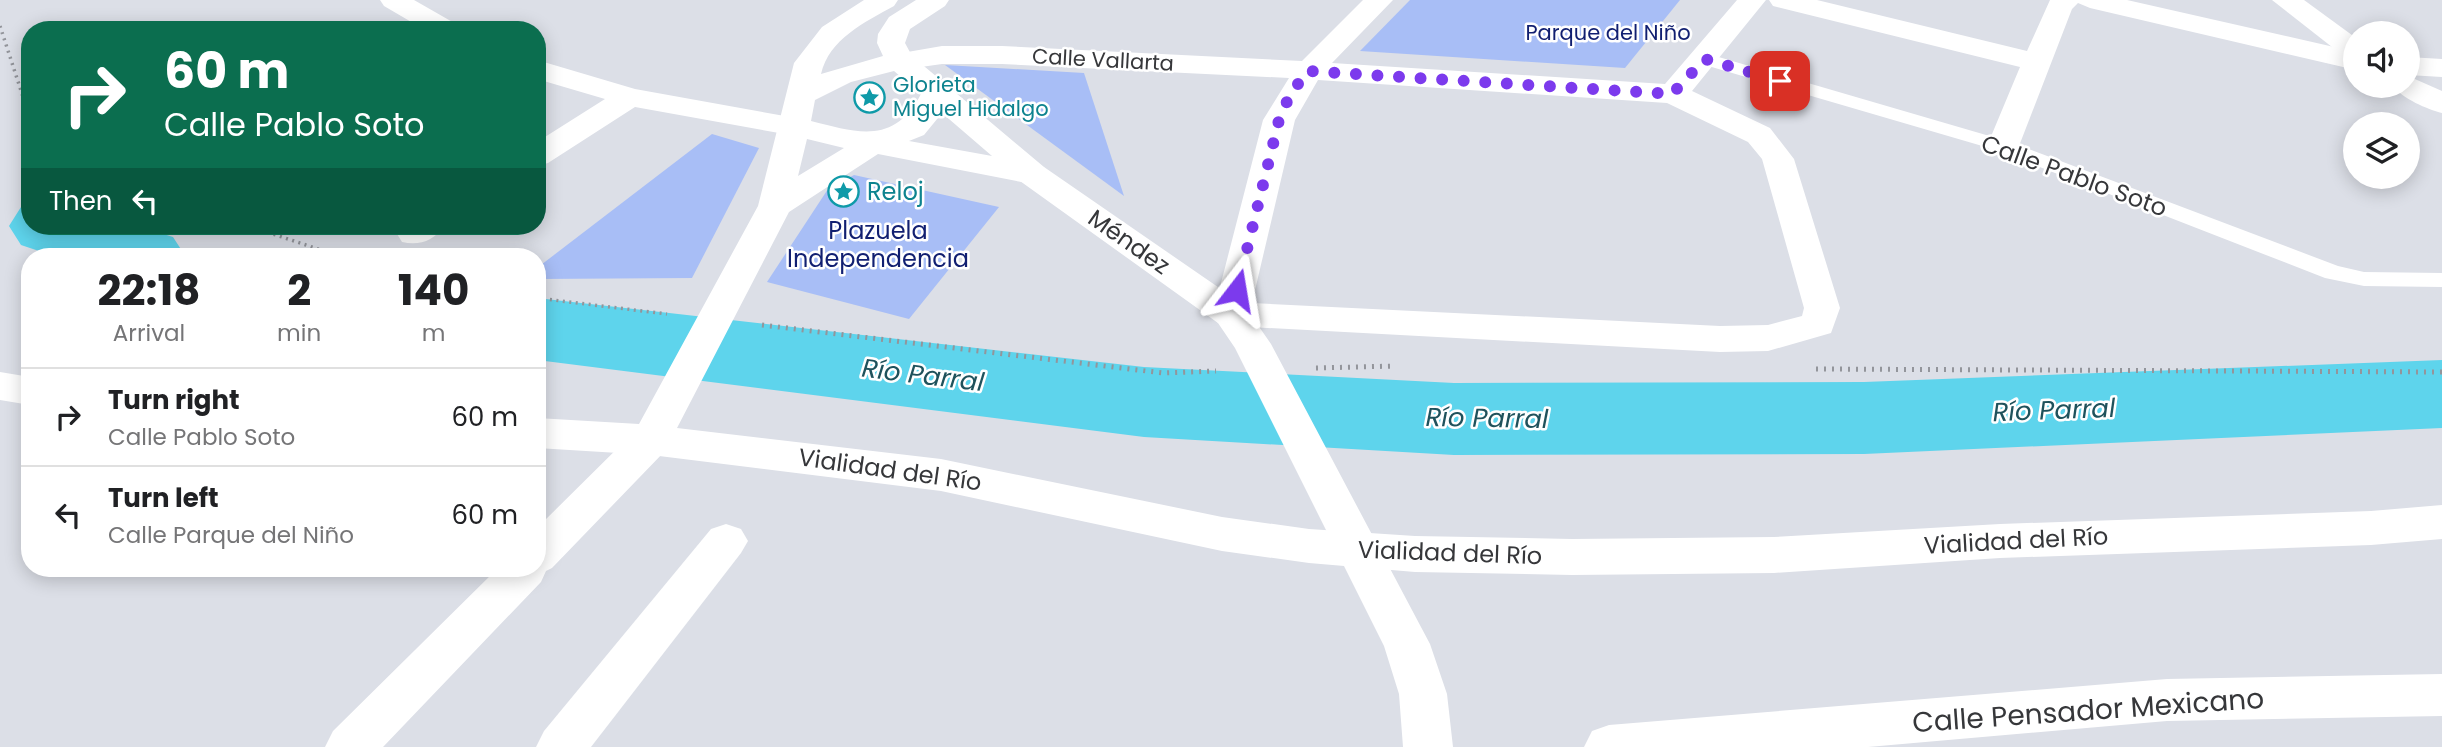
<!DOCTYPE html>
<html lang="en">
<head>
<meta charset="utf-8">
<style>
	body { margin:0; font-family:Poppins,sans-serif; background:#f2f2f2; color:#202124; height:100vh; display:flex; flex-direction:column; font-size:26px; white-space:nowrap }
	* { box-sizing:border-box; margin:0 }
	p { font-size:23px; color:#757577 }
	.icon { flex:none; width:38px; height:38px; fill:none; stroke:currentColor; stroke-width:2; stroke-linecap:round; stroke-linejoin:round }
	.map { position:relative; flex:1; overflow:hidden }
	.drawer { position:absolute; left:21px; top:248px; width:525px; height:329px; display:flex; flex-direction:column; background:#fff; border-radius:28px; box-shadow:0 4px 18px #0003 }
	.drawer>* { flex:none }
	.top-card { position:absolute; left:21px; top:21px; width:525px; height:214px; border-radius:28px; box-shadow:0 4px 18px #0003; background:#0b6e4f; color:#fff; overflow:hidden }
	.fabs { position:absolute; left:2343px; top:21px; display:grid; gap:14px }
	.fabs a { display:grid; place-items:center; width:77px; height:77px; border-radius:50%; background:#fff; box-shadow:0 4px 18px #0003; font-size:35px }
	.pin { position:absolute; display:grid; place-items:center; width:60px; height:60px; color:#fff; margin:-30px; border-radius:14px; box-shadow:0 4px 10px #0006 }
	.me { position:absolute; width:77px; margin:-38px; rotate:14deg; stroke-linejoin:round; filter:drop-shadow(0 0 5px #0008) }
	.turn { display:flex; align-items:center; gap:24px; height:147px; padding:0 28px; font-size:32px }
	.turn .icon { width:91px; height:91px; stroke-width:2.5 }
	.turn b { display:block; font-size:49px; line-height:60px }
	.then { display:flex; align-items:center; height:66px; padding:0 28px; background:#0003; gap:14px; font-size:26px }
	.eta { display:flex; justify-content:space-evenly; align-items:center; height:119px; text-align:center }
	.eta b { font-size:42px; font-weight:700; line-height:49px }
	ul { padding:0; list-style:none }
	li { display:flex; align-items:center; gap:21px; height:98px; padding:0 28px; border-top:2px solid #e0e0e0 }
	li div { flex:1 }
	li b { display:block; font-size:26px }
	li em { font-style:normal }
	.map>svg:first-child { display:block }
	.green { fill:#a8bef6 }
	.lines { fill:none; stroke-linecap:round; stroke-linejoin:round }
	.river { fill:#5ed4ec; fill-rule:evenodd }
	.path-far1 { stroke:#93959b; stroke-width:3.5; stroke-dasharray:2 4.5; stroke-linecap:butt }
	.path { stroke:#93959b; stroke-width:5; stroke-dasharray:2 6; stroke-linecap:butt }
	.service { fill:#fff; fill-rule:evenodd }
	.minor { fill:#fff; fill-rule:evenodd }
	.tertiary { fill:#fff; fill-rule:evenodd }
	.secondary { fill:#fff; fill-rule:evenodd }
	.route { stroke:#7c3aed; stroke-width:12; stroke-dasharray:0 21.6 }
	.labels { text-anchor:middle; stroke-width:5; stroke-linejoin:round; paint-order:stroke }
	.far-park-label { font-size:21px; fill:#111f71; stroke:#fff }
	.far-street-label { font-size:21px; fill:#36373a; stroke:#fff }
	.far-culture-label { font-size:21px; fill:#0d838f; stroke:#fff; text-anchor:start }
	.street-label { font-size:24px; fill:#36373a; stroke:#fff }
	.culture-label { font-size:24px; fill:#0d838f; stroke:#fff; text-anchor:start }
	.park-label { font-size:24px; fill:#111f71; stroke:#fff }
	.water-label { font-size:26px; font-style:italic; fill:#1f525c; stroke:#fff }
	.near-street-label { font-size:28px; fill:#36373a; stroke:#fff }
</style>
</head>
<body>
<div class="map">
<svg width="2442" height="747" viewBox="0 0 2442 747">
	<rect width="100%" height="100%" fill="#dcdfe7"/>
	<!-- green -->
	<g class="green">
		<path d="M1410,0H1680L1625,68L1360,51Z"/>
		<path d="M945,65L1084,73L1124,196Z"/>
		<path d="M712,134L759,148L692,278L537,279V268Z"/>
		<path d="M854,175L999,207L909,319L767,282L828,189Z"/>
	</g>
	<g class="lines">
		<!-- river -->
		<g class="river">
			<path d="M30,205V226H138L173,237L186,257H57L21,245L9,226L21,207Z"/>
			<path d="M537,298L1144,367L1454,383L1864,382L2442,360V428L1864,454L1454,455L1144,437L537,360Z"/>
		</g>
		<!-- path-far1 -->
		<g class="path-far1">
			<path d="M0,26L25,103L30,106"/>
			<path d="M249,226L342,257"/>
			<path d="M537,298L667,314"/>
		</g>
		<!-- path -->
		<g class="path">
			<path d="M762,325L1163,373L1216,371"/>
			<path d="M1316,368L1395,366"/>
			<path d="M1816,369L2442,372"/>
		</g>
		<!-- service -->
		<path class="service" d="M1705,53L2010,142L2338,266L2364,272L2442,273V287L2364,286L2325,278L1996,150L1698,63L1696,59Z"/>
		<!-- minor -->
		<g class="minor">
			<path d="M380,0H414L456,24L460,30H425L384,6Z"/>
			<path d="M1363,0H1393L1332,63L1665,84L1737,0H1766L1692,91L1770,128L1794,159L1840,308L1831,333L1768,351L1720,352L1231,326L1218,323L1213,314L1263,120L1289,78L1002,64H942L900,70L890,67L885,61L890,55L942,46H1002L1302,61ZM1318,80L1667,103L1748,142L1762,159L1804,308L1802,316L1768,325L1720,326L1252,303L1295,120Z"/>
			<path d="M1769,0H1817L2027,51L2050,0H2127L2356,52V70L2090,8L2078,3L2072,9L2019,146L2014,153L2003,156L1992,153L1987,146L2020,67L1773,6Z"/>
			<path d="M2408,57L2442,59V77L2408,75Z"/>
			<path d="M537,60L635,89L796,118L807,120L812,127L807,134L796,136L635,107L548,163L537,166V142L605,99L537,79Z"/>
			<path d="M402,226H444C434,241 419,246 402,242L397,234Z"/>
			<path d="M651,425L665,429L671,440L665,451L552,568L546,571L541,582L383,747H325L333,731L497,569H537V528L637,429Z"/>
			<path d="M726,524L741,529L748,541L741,553L591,747H536L544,731L711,529Z"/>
			<path d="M2442,674V716L2167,721L1868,747H1584L1592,731L1609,725L2167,679Z"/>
		</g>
		<!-- tertiary -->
		<g class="tertiary">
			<path d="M2272,0H2304L2356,38V61L2346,58Z"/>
			<path d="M2408,76L2442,91V113C2427,109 2403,99 2393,86H2408Z"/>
			<path d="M1032,164L1044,167L1244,305L1271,344L1430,644L1447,694L1453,747H1403L1399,694L1384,646L1235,348L1218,323L1020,181L1016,174L1020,167Z"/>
		</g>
		<!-- secondary -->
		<g class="secondary">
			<path d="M864,0H898L894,6C865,22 829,39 821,74L883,56L877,43L878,34L889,17L916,0H949L945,6L910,29L905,43L912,56L1044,167L1048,174L1044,181L1032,184L878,154L789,212L677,428L941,459L1222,517L1309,529L1415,536L1572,539L1774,537L2000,524L2371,511L2442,505V539L2371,545L2000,558L1774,573L1572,575L1415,572L1309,563L1222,551L941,491L651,455L537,448V418L639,424L758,206L794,63L822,27ZM894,71L921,94C894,145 858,133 811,121L815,100L851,82ZM942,113L992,156L909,141L924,135ZM807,139L844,148L798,176Z"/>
			<path d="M0,372L30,377V405L0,400Z"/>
		</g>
	</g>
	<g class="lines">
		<!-- route -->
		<path class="route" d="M1237,290L1279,120L1289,97L1307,71L1672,94L1705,59L1780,81"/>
	</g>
	<!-- icons -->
	<defs>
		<symbol id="sight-ring" viewBox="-11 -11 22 22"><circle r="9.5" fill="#fff" stroke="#0f9aa8" stroke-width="1.5"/><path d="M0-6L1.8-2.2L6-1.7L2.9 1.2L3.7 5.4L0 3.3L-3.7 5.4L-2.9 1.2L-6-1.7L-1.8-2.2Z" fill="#0f9aa8"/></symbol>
	</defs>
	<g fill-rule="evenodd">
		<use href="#sight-ring" x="852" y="80" width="35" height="35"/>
		<use href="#sight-ring" x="826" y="174" width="35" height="35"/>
	</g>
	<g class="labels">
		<!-- far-park labels -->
		<g class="far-park-label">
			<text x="1608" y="40">Parque del Niño</text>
		</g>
		<!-- far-street labels -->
		<g class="far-street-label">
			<text transform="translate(1103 60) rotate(3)" y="7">Calle Vallarta</text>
		</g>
		<!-- far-culture labels -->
		<g class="far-culture-label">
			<text x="893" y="92">Glorieta<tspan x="893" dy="24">Miguel Hidalgo</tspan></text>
		</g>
		<!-- street labels -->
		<g class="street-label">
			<text transform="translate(2074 176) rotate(20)" y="8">Calle Pablo Soto</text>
			<text transform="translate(1129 242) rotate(35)" y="8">Méndez</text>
			<text transform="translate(890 470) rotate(8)" y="8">Vialidad del Río</text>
			<text transform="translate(2016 541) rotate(-3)" y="8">Vialidad del Río</text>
			<text transform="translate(1450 553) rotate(2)" y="8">Vialidad del Río</text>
		</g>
		<!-- culture labels -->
		<g class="culture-label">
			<text x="867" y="200">Reloj</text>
		</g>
		<!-- park labels -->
		<g class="park-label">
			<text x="878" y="239">Plazuela<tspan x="878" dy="28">Independencia</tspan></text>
		</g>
		<!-- water labels -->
		<g class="water-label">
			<text transform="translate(923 375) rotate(7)" y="9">Río Parral</text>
			<text transform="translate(2054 410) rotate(-2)" y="9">Río Parral</text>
			<text transform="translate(1487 418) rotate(1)" y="9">Río Parral</text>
		</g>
		<!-- near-street labels -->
		<g class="near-street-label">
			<text transform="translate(2088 710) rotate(-4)" y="10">Calle Pensador Mexicano</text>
		</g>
	</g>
</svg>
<div class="fabs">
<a><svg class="icon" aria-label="sound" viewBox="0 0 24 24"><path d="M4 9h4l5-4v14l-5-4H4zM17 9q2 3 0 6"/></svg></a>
<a><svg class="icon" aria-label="layers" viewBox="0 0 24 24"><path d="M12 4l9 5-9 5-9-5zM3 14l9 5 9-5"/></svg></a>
</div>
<div class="pin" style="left:1780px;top:81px;background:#d93025"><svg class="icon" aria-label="arrive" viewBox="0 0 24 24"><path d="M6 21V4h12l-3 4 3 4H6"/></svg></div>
<svg class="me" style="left:1237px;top:290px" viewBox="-20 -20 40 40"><path d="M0-17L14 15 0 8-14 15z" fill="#7c3aed" stroke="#fff" stroke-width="4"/></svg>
<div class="top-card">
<div class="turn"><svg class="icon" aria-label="right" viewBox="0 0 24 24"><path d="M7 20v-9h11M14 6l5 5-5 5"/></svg><div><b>60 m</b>Calle Pablo Soto</div></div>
<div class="then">Then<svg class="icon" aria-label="left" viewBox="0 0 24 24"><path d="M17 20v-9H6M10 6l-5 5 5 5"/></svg></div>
</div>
<section class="drawer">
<div class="eta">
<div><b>22:18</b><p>Arrival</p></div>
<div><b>2</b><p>min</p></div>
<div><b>140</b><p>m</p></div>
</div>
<ul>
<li><svg class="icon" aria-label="right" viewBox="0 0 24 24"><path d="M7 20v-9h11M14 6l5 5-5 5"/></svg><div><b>Turn right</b><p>Calle Pablo Soto</p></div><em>60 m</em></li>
<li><svg class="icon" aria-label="left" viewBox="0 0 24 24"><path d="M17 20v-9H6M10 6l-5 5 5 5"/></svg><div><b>Turn left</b><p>Calle Parque del Niño</p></div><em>60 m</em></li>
</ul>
</section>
</div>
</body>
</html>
